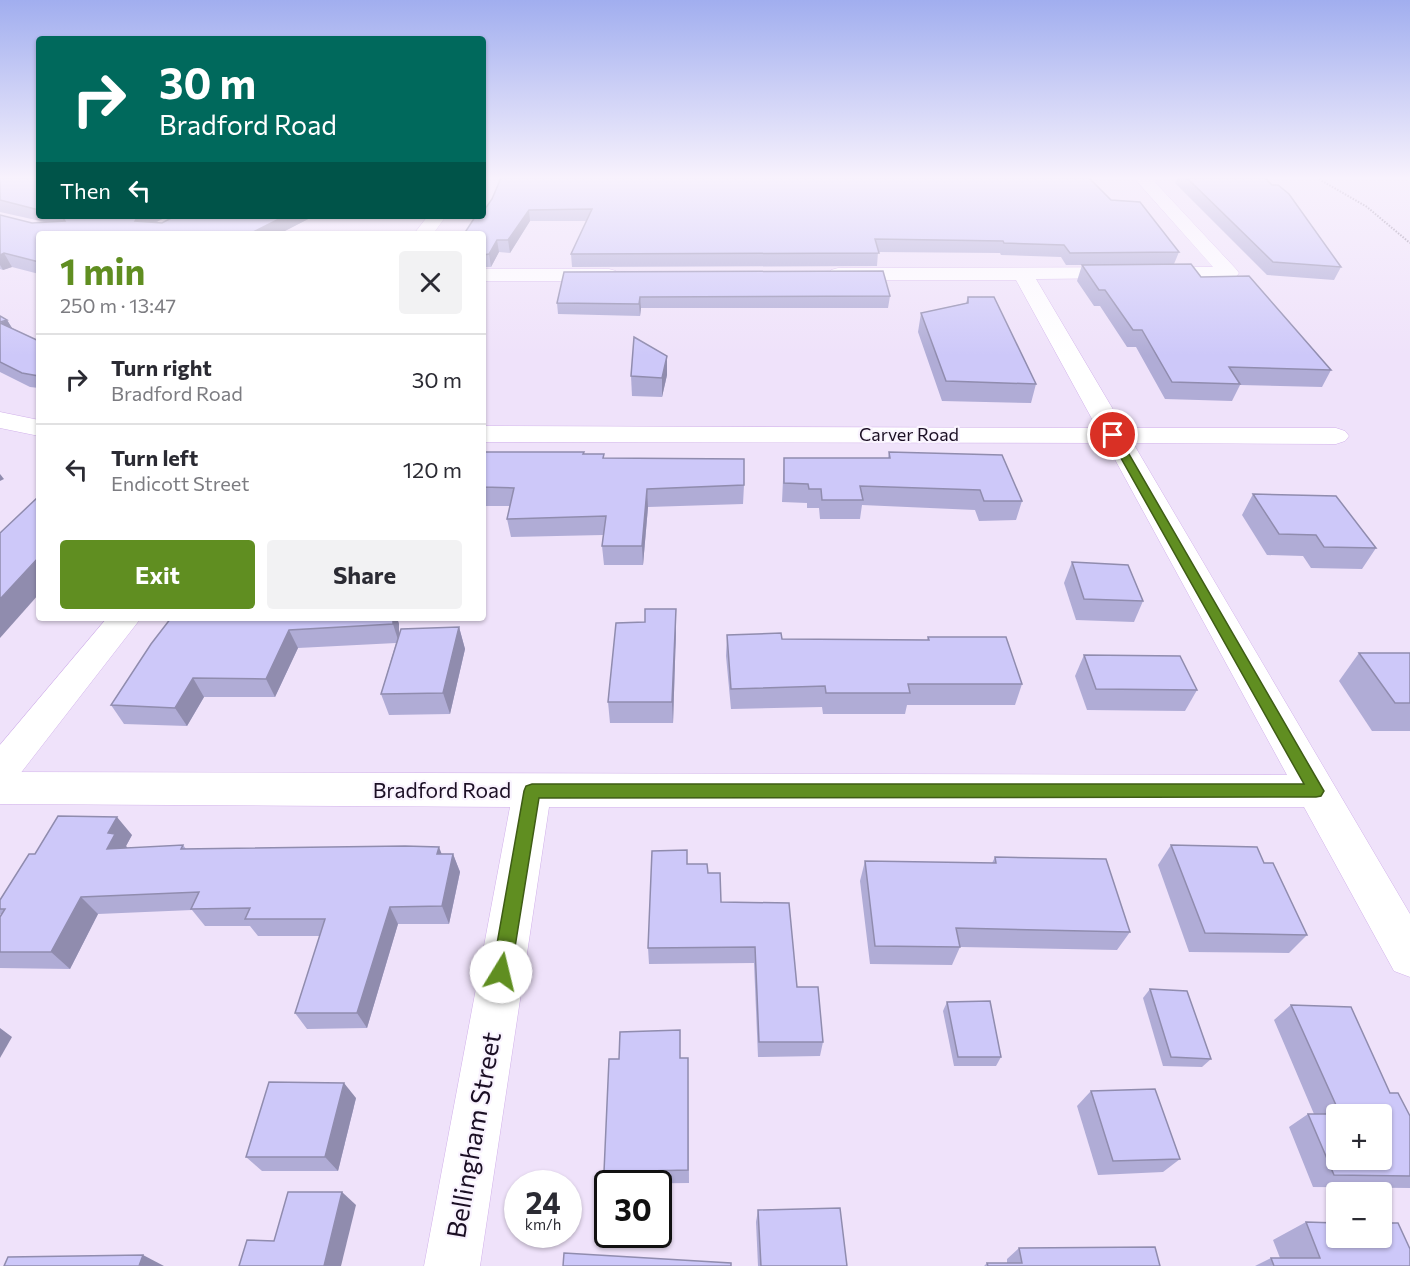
<!DOCTYPE html>
<html lang="en">
<head>
<meta charset="utf-8">
<style>
	body { margin:0; font-family:Commissioner,sans-serif; background:#f2f2f3; color:#2b2b33; height:100vh; display:flex; flex-direction:column; font-size:22px; white-space:nowrap }
	* { box-sizing:border-box; margin:0 }
	p { font-size:20px; color:#7c7c81 }
	.icon { flex:none; width:33px; height:33px; fill:none; stroke:currentColor; stroke-width:2; stroke-linecap:round; stroke-linejoin:round }
	.map { position:relative; flex:1; overflow:hidden }
	.details { position:absolute; left:36px; top:231px; width:450px; height:390px; display:flex; flex-direction:column; background:#fff; border-radius:6px; box-shadow:0 2px 4px #0004 }
	.details>* { flex:none }
	.guide { position:absolute; left:36px; top:36px; width:450px; height:183px; border-radius:6px; box-shadow:0 2px 4px #0004; background:#00695c; color:#fff; overflow:hidden }
	.tools { position:absolute; left:1326px; top:1104px; display:grid; gap:12px }
	.tools a { display:grid; place-items:center; width:66px; height:66px; border-radius:6px; background:#fff; box-shadow:0 2px 4px #0004; font-size:30px }
	.speed { position:absolute; left:504px; top:1170px; display:flex; gap:12px; font-size:30px; font-weight:700; text-align:center }
	.speed>* { display:grid; place-content:center; width:78px; height:78px; border-radius:50%; background:#fff; box-shadow:0 2px 4px #0004; line-height:1 }
	.speed small { font-size:15px; font-weight:400 }
	.speed .limit { border:3px solid #111; border-radius:9px; background:#fff; color:#111 }
	.pin { position:absolute; display:grid; place-items:center; width:51px; height:51px; color:#fff; margin:-26px; border:3px solid #fff; border-radius:50%; box-shadow:0 2px 6px #0007 }
	.me { position:absolute; width:66px; margin:-33px; rotate:9deg; stroke-linejoin:round; filter:drop-shadow(0 0 4px #0008) }
	.turn { display:flex; align-items:center; gap:21px; height:126px; padding:0 24px; font-size:27px }
	.turn .icon { width:78px; height:78px; stroke-width:2.5 }
	.turn b { display:block; font-size:42px; line-height:51px }
	.then { display:flex; align-items:center; height:57px; padding:0 24px; background:#0003; gap:12px; font-size:22px }
	.round { display:grid; place-items:center; flex:none; width:63px; height:63px; border-radius:6px; background:#f2f2f3 }
	.overview { display:flex; align-items:center; justify-content:space-between; height:102px; padding:0 24px }
	h1 { font-size:36px; font-weight:700; line-height:45px; color:#608e21 }
	.cta { display:flex; gap:12px; margin-top:auto; padding:12px 24px }
	.cta a { flex:1; height:69px; border-radius:6px; background:#608e21; color:#fff; font-size:24px; font-weight:700; line-height:69px; text-align:center }
	.cta a+a { background:#f2f2f3; color:#2b2b33 }
	ul { padding:0; list-style:none }
	li { display:flex; align-items:center; gap:18px; height:90px; padding:0 24px; border-top:2px solid #e1e1e2 }
	li div { flex:1 }
	li b { display:block; font-size:22px }
	li em { font-style:normal }
	.map>svg:first-child { display:block }
	.lines { fill:none; stroke-linecap:round; stroke-linejoin:round }
	.street-casing { stroke:#d1b1ea; stroke-width:1 }
	.secondary-casing { stroke:#d1b1ea; stroke-width:1 }
	.path { stroke:#85798f; stroke-width:2; stroke-dasharray:1.5 1.5; stroke-linecap:butt }
	.street { fill:#fff; fill-rule:evenodd }
	.secondary { fill:#fff; fill-rule:evenodd }
	.wall { fill:#b0acd6 }
	.shaded-wall { fill:#908cae }
	.building { fill:#cdc8f9; stroke:#908cae; stroke-width:1.5; fill-rule:evenodd }
	.route { fill:#608e21; stroke:#3e5c15; stroke-width:1.5 }
	.labels { text-anchor:middle; stroke-width:4.5; stroke-linejoin:round; paint-order:stroke }
	.far-street-label { font-size:18px; fill:#1b0f24; stroke:#f9f3fe }
	.street-label { font-size:21px; fill:#1b0f24; stroke:#f9f3fe }
	.near-street-label { font-size:26px; fill:#1b0f24; stroke:#f9f3fe }
</style>
</head>
<body>
<div class="map">
<svg width="1410" height="1266" viewBox="0 0 1410 1266">
	<rect width="100%" height="100%" fill="#efe2fa"/>
	<g class="lines">
		<defs>
			<g id="street">
				<path d="M1135,179H1152L1236,269L1239,273L1236,277L1036,279L1124,428H1336L1345,431L1349,436L1345,441L1336,444L1133,443L1410,914V977L1394,971L1304,807H549L480,1266H424L510,807L0,804V772L1287,775L1106,443L483,442V426L1097,428L1016,280H838L831,278L828,274L831,270L838,268L1213,267Z"/>
				<path d="M483,269H609L616,271L619,275L616,279L609,281H483Z"/>
				<path d="M0,412L39,420V436L0,428Z"/>
			</g>
			<g id="secondary">
				<path d="M428,216H446L433,234H414Z"/>
				<path d="M107,618H141L13,783L0,788V745Z"/>
			</g>
		</defs>
		<!-- street casing -->
		<use href="#street" class="street-casing"/>
		<!-- secondary casing -->
		<use href="#secondary" class="secondary-casing"/>
		<!-- path -->
		<path class="path" d="M1319,179L1367,207L1410,243"/>
		<!-- street -->
		<use href="#street" class="street"/>
		<!-- secondary -->
		<use href="#secondary" class="secondary"/>
	</g>
	<!-- wall -->
	<g class="wall">
		<path d="M0,178H39V216H168L155,223H162L175,216H314L279,234H39V274L12,267L3,270L0,269V215L32,223L45,222L0,212Z"/>
		<path d="M1177,178H1265L1341,267L1334,280L1267,275L1175,183Z"/>
		<path d="M492,199L1111,200L1179,252L1174,264L1201,277L1331,370L1322,387L1240,385L1232,401L1165,399L1136,347H1127L1100,306H1094L1077,281L1082,265H1066L1061,257L1001,255L1000,253L878,252L877,266L572,267L571,254L587,221H530L510,253L499,252L491,267H483V234L479,217Z"/>
		<path d="M564,272L890,296L888,308H641L640,316L558,314L557,303Z"/>
		<path d="M968,297L1036,384L1031,403L942,401L918,332L921,313L966,303Z"/>
		<path d="M0,316L7,320L12,328L39,341V388L30,387L0,372Z"/>
		<path d="M667,356V375L662,397L632,396L631,376Z"/>
		<path d="M483,452H584V454L744,485L743,504L648,507L643,565H604L602,546L603,535L511,537L507,519L510,506H483Z"/>
		<path d="M889,452L1022,501L1016,520L979,521L975,510L862,505L860,519H820L819,508H807V503L782,502L784,458H888Z"/>
		<path d="M1253,494L1376,548L1362,569L1311,568L1303,556L1267,555L1242,515Z"/>
		<path d="M1072,562L1143,601L1134,622L1076,620L1064,583Z"/>
		<path d="M171,618H397L399,624V634L459,627L465,649L450,714L389,715L381,694L396,643L298,648L275,697H204L187,726L124,724L111,705Z"/>
		<path d="M645,622L676,630L673,723H610L608,702Z"/>
		<path d="M727,635L782,639L927,640L928,637L1022,684L1015,705H907L905,714H823L822,707L731,709L726,656Z"/>
		<path d="M1359,653H1410V731H1372L1339,681Z"/>
		<path d="M1084,655L1197,690L1185,711L1087,710L1075,676Z"/>
		<path d="M132,835L126,846L127,848L183,845L186,849L453,854L460,872L449,924H398L367,1028L307,1029L295,1013L320,936H258L250,926H205L192,910L98,914L70,969L0,968V917L1,915L0,914V900L35,854Z"/>
		<path d="M1171,845L1264,863L1307,935L1289,953L1189,952L1158,865Z"/>
		<path d="M995,857L1130,932L1117,950L960,947L952,965L870,964L860,881L865,861L992,863Z"/>
		<path d="M687,864L708,873L721,902L797,987L823,1042L820,1056L758,1057L754,963L649,964L648,948Z"/>
		<path d="M1150,989L1211,1059L1202,1067L1163,1066L1143,998Z"/>
		<path d="M947,1002L1001,1057L996,1066H954L943,1011Z"/>
		<path d="M1291,1005L1390,1093L1410,1116V1188L1313,1187L1289,1127L1308,1114H1314L1274,1020Z"/>
		<path d="M680,1047V1058H688L689,1183L608,1184L607,1185L604,1172L619,1059Z"/>
		<path d="M1091,1091L1180,1159L1163,1172L1098,1175L1077,1106Z"/>
		<path d="M356,1098L338,1171H262L246,1157Z"/>
		<path d="M758,1210L847,1266H758L756,1222Z"/>
		<path d="M1306,1222L1410,1266H1255L1271,1258H1280L1273,1240Z"/>
		<path d="M1019,1248L1160,1266H984L987,1263H1007V1259Z"/>
	</g>
	<!-- shaded-wall -->
	<g class="shaded-wall">
		<path d="M529,210L530,221L510,253L508,240Z"/>
		<path d="M138,216H168L144,228L135,221Z"/>
		<path d="M285,216H314L279,234H249Z"/>
		<path d="M497,240L499,252L491,267L489,254Z"/>
		<path d="M4,253L12,267L3,270L0,265V255Z"/>
		<path d="M483,297L485,309L483,313Z"/>
		<path d="M640,297L641,308L640,316L639,304Z"/>
		<path d="M7,320L15,333L0,323Z"/>
		<path d="M667,356V375L662,397V378Z"/>
		<path d="M0,474L4,479L0,481Z"/>
		<path d="M647,489L648,507L643,565L642,546Z"/>
		<path d="M39,557V594L0,638V599Z"/>
		<path d="M676,609V630L673,723L672,702Z"/>
		<path d="M393,618H397L399,624V643L393,624Z"/>
		<path d="M459,627L465,649L450,714L443,693Z"/>
		<path d="M289,630L298,648L275,697L266,679Z"/>
		<path d="M193,678L204,697L187,726L175,708Z"/>
		<path d="M117,817L132,835L126,846L131,852L107,849L108,833Z"/>
		<path d="M439,847L446,865L437,854Z"/>
		<path d="M453,854L460,872L449,924L442,906Z"/>
		<path d="M81,897L98,914L70,969L51,952Z"/>
		<path d="M390,907L398,924L367,1028L357,1013Z"/>
		<path d="M0,1028L12,1037L0,1058Z"/>
		<path d="M344,1083L356,1098L338,1171L325,1157Z"/>
		<path d="M342,1192L356,1205L341,1266H324Z"/>
		<path d="M143,1255L164,1266H139Z"/>
	</g>
	<!-- building -->
	<g class="building">
		<path d="M0,178H39V210L0,200Z"/>
		<path d="M501,178H1089L1111,200L1140,202L1179,252L1070,253L1064,245L1004,243L1003,241L875,239L879,253L571,254L592,209L529,210L508,240H497L489,254L483,255V234H464L475,217L483,216V212L492,199Z"/>
		<path d="M1187,178H1265L1272,185H1278L1289,194L1341,267L1273,262Z"/>
		<path d="M0,215L32,223L65,221L62,216H138L135,221L162,223L175,216H285L249,234H39V262L4,253L0,255Z"/>
		<path d="M1191,264L1201,277L1249,276L1331,370L1229,367L1240,384L1172,382L1142,330H1133L1105,290H1099L1082,265Z"/>
		<path d="M883,271L890,296L640,297L639,304L557,303L564,272Z"/>
		<path d="M968,297H994L1036,384L946,381L921,313L968,303Z"/>
		<path d="M0,316L7,320L0,322Z"/>
		<path d="M0,323L39,341V376L22,373L0,362Z"/>
		<path d="M634,337L667,356L662,378L631,376Z"/>
		<path d="M483,452H584L583,454H604L603,458L744,459V485L647,489L642,546H602L606,516L507,519L514,488L483,487Z"/>
		<path d="M889,452L1002,455L1022,501H984L980,490L860,486L863,500H822L821,489H809L808,484L784,483V458H890Z"/>
		<path d="M1253,494L1336,496L1376,548L1324,547L1316,535L1279,534Z"/>
		<path d="M38,497L39,557L0,599V533Z"/>
		<path d="M1072,562L1128,565L1143,601L1084,599Z"/>
		<path d="M645,609H676L672,702H608L616,623L645,622Z"/>
		<path d="M171,618H393V624L289,630L266,679L193,678L175,708L111,705L151,644Z"/>
		<path d="M459,627L443,693L381,694L401,629Z"/>
		<path d="M781,633L782,639L929,640L928,637H1006L1022,684H908L910,693H826L825,686L731,689L727,635Z"/>
		<path d="M1359,653H1410V703H1395Z"/>
		<path d="M1084,655L1180,656L1197,690L1096,689Z"/>
		<path d="M58,816L117,817L108,833L115,834L107,849L183,845L181,849L405,846L439,847L437,854H453L442,906L390,907L357,1013H295L325,919H245L250,908L191,909L199,892L81,897L51,952H0V917L5,909H0V900L29,854H35Z"/>
		<path d="M1171,845L1257,847L1264,863H1273L1307,935L1205,933Z"/>
		<path d="M687,850V864H707L708,873H720L721,902L789,903L797,987H818L823,1042H759L755,947L648,948L652,851Z"/>
		<path d="M995,857L1106,859L1130,932L956,928L960,947L875,946L865,861L996,863Z"/>
		<path d="M1150,989L1187,991L1211,1059L1171,1057Z"/>
		<path d="M990,1001L1001,1057H958L947,1002Z"/>
		<path d="M1291,1005L1351,1007L1390,1093H1398L1410,1116V1176L1334,1175L1308,1114H1340ZM1336,1114H1382V1160H1336Z"/>
		<path d="M680,1030V1058H688V1170L604,1172L609,1059H619L620,1032Z"/>
		<path d="M269,1082L344,1083L325,1157H246Z"/>
		<path d="M1155,1089L1180,1159L1113,1161L1091,1091Z"/>
		<path d="M288,1192H342L324,1266H239L247,1240L274,1241Z"/>
		<path d="M840,1208L847,1266H761L758,1210Z"/>
		<path d="M1306,1222L1336,1223V1238H1382V1223H1398L1410,1249V1266H1274L1271,1258H1320Z"/>
		<path d="M1155,1247L1160,1266H988L987,1263H1022L1019,1248Z"/>
		<path d="M564,1253L731,1263V1266H563Z"/>
		<path d="M143,1255L139,1266H4L8,1257Z"/>
	</g>
	<!-- sky -->
	<linearGradient id="sky" x2="0" y2="1"><stop stop-color="#a1aeef"/><stop offset="0.5" stop-color="#f8f2fd"/><stop offset="1" stop-color="#f8f2fd" stop-opacity="0"/></linearGradient>
	<rect width="1410" height="356" fill="url(#sky)"/>
	<!-- route -->
	<path class="route" d="M1113,432L1118,435L1321,786L1324,791L1321,796L1316,797L539,798L511,972L508,978L501,981L495,978L492,972L524,791L526,786L532,784H1304L1108,435Z"/>
	<g class="labels">
		<!-- far-street labels -->
		<g class="far-street-label">
			<text x="909" y="441">Carver Road</text>
		</g>
		<!-- street labels -->
		<g class="street-label">
			<text x="442" y="798">Bradford Road</text>
		</g>
		<!-- near-street labels -->
		<g class="near-street-label">
			<text transform="translate(474 1135) rotate(-80)" y="9">Bellingham Street</text>
		</g>
	</g>
</svg>
<div class="tools">
<a>+</a>
<a>−</a>
</div>
<div class="speed"><div>24<small>km/h</small></div><div class="limit">30</div></div>
<div class="pin" style="left:1113px;top:435px;background:#d93025"><svg class="icon" aria-label="arrive" viewBox="0 0 24 24"><path d="M6 21V4h12l-3 4 3 4H6"/></svg></div>
<svg class="me" style="left:501px;top:972px" viewBox="-20 -20 40 40"><circle r="19" fill="#fff"/><path d="M0-13L10 11 0 6-10 11z" fill="#608e21"/></svg>
<div class="guide">
<div class="turn"><svg class="icon" aria-label="right" viewBox="0 0 24 24"><path d="M7 20v-9h11M14 6l5 5-5 5"/></svg><div><b>30 m</b>Bradford Road</div></div>
<div class="then">Then<svg class="icon" aria-label="left" viewBox="0 0 24 24"><path d="M17 20v-9H6M10 6l-5 5 5 5"/></svg></div>
</div>
<section class="details">
<div class="overview"><div><h1>1 min</h1><p>250 m · 13:47</p></div><a class="round"><svg class="icon" aria-label="close" viewBox="0 0 24 24"><path d="M6 6l12 12M18 6L6 18"/></svg></a></div>
<ul>
<li><svg class="icon" aria-label="right" viewBox="0 0 24 24"><path d="M7 20v-9h11M14 6l5 5-5 5"/></svg><div><b>Turn right</b><p>Bradford Road</p></div><em>30 m</em></li>
<li><svg class="icon" aria-label="left" viewBox="0 0 24 24"><path d="M17 20v-9H6M10 6l-5 5 5 5"/></svg><div><b>Turn left</b><p>Endicott Street</p></div><em>120 m</em></li>
</ul>
<div class="cta"><a>Exit</a><a>Share</a></div>
</section>
</div>
</body>
</html>
